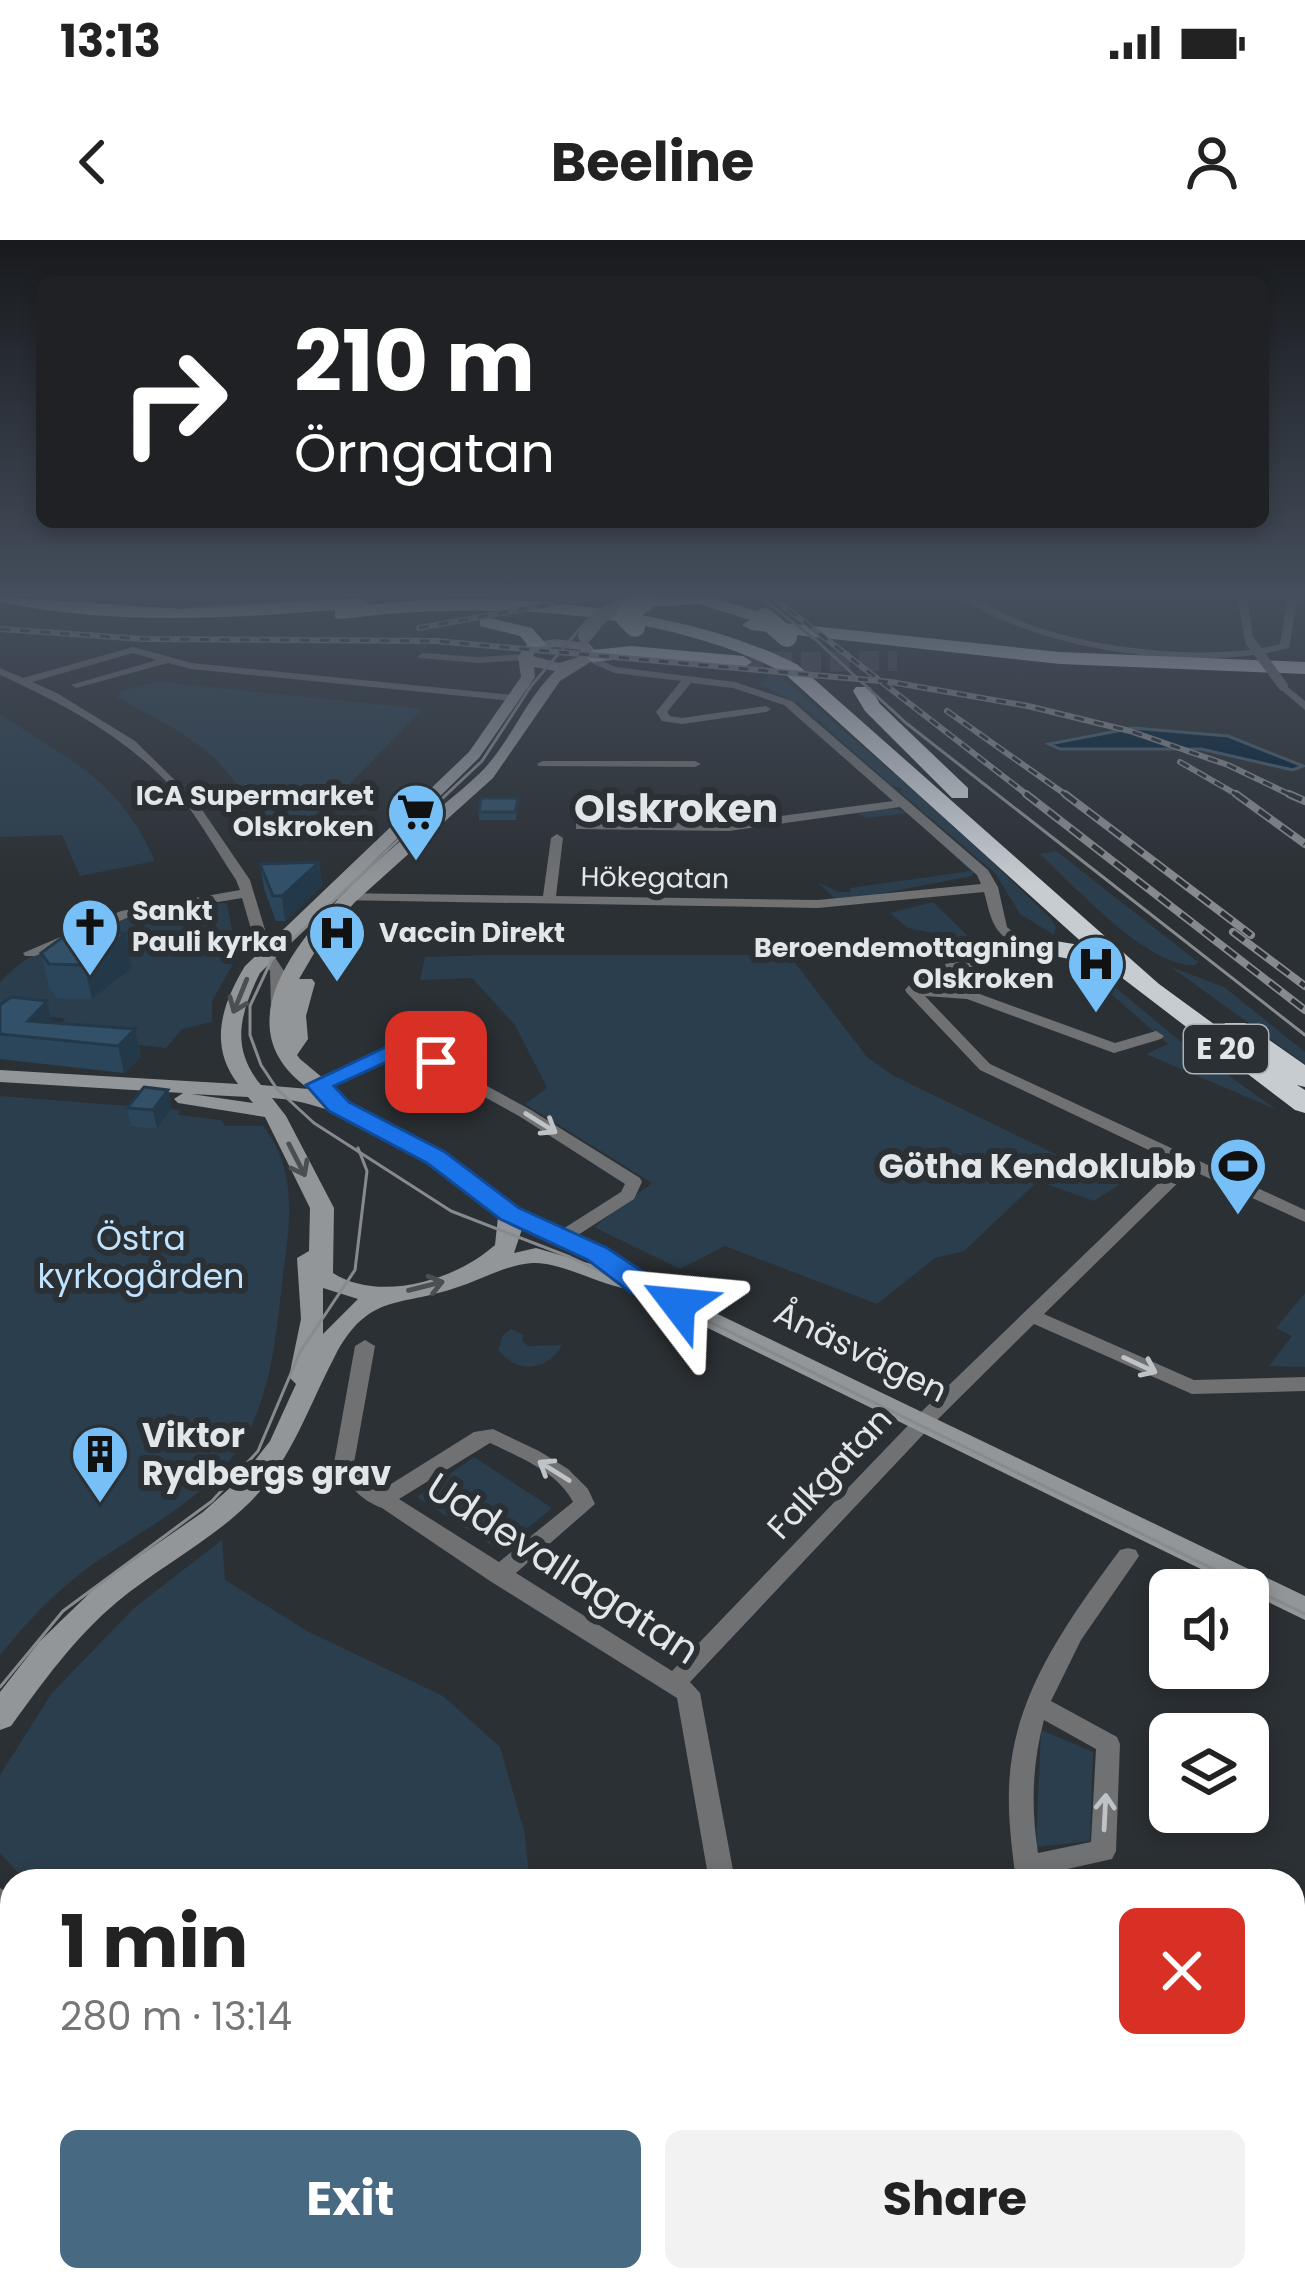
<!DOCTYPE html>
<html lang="en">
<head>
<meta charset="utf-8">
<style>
	body { margin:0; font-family:Poppins,sans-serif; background:#f2f2f2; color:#222; height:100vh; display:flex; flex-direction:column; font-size:45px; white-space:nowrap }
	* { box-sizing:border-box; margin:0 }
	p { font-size:39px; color:#767676 }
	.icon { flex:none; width:66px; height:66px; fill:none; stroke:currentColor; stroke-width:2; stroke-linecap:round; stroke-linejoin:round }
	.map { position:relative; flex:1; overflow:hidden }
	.sheet { position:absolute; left:0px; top:1629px; width:1305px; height:423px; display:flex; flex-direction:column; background:#fff; border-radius:36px 36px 0 0; box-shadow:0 6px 18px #0003 }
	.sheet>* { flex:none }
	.top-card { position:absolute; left:36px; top:36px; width:1233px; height:252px; border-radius:18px; box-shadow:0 6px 18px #0003; background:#202124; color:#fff; overflow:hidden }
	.buttons { position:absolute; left:1149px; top:1329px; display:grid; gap:24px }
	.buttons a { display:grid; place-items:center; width:120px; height:120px; border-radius:18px; background:#fff; box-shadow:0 6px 18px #0003; font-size:60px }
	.pin { position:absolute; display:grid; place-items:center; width:102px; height:102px; color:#fff; margin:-51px; border-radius:24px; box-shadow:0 6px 18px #0006 }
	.me { position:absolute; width:132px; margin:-66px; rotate:299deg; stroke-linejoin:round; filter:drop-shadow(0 0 9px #0008) }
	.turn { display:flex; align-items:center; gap:42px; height:252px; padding:0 60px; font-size:54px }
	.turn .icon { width:156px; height:156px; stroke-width:2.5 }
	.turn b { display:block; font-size:84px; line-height:102px }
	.round { display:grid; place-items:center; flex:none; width:126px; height:126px; border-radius:18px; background:#f2f2f2 }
	.summary { display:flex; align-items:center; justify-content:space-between; height:204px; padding:0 60px }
	h1 { font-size:72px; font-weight:700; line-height:90px }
	.cta { display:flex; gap:24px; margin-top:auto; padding:24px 60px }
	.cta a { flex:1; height:138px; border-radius:18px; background:#486982; color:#fff; font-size:48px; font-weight:700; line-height:138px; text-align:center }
	.cta a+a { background:#f2f2f2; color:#222 }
	.status { display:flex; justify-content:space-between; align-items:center; height:84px; padding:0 60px; background:#fff; direction:ltr }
	.status svg { height:33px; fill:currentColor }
	header { display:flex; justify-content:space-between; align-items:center; height:156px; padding:0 60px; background:#fff; font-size:54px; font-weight:700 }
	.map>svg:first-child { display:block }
	.green { fill:#2b3e4d }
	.water { fill:#032237; stroke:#465d6c; stroke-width:3 }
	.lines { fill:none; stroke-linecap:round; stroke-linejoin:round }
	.highway-tunnel { stroke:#474b4f; stroke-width:20; stroke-dasharray:20 9; stroke-linecap:butt }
	.street { fill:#6f7173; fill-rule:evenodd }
	.secondary { fill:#929699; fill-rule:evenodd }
	.highway { fill:#c7ccd1; fill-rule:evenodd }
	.tram { stroke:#878b8f; stroke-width:3 }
	.rail-far1-casing { stroke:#878b8f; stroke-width:6 }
	.rail-casing { stroke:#878b8f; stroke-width:8 }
	.rail-far1 { stroke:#2b3034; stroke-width:3; stroke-dasharray:10; stroke-linecap:butt }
	.rail { stroke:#2b3034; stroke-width:4.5; stroke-dasharray:14; stroke-linecap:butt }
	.street-bridge { stroke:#6f7173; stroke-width:10 }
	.secondary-bridge { stroke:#929699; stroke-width:14 }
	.highway-bridge { stroke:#c7ccd1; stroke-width:20 }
	.wall { fill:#2b465a }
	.shaded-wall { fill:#23394a }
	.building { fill:#325169; stroke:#23394a; stroke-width:3 }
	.oneway { stroke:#4a4f52 }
	.oneway2 { stroke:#c0c3c6 }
	.route { fill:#1a73e8; stroke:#114b97; stroke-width:3 }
	.labels { text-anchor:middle; stroke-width:12; stroke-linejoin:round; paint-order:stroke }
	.far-poi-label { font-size:27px; font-weight:bold; fill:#e3e6e9; stroke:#2b3034; text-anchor:end }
	.far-street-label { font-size:27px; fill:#e3e6e9; stroke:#2b3034 }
	.shield { fill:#2b3034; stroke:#acafb3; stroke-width:3 }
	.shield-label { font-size:30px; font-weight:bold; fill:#e3e6e9 }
	.poi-label { font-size:33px; font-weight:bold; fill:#e3e6e9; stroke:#2b3034; text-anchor:end }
	.park-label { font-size:33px; fill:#c2e3fe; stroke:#2b3034 }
	.street-label { font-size:33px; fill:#e3e6e9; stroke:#2b3034 }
	.far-district-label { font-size:39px; font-weight:bold; fill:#e3e6e9; stroke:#2b3034 }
	.near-street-label { font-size:39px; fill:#e3e6e9; stroke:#2b3034 }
</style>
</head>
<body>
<div class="status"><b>13:13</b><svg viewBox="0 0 49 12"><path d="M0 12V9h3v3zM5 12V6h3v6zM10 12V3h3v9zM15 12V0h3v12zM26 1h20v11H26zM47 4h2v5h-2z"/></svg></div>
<header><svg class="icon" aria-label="back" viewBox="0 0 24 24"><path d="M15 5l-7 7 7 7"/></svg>Beeline<svg class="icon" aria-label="person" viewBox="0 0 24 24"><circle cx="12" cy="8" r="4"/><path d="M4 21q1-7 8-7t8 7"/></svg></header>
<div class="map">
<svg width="1305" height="2050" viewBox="0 0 1305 2050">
	<rect width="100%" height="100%" fill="#2b3034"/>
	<!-- green -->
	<g class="green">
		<path d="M768,435L780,436L960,590L1050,678L1056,687L1054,695L1020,674L995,633L900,552L902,548L892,546L800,464L760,445Z"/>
		<path d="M155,442H164L421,469C401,492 317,583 291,588C282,590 280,587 272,584L212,515L175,489L117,457L122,451Z"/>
		<path d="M0,474C72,524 117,536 155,621L80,636L62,595L0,597Z"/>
		<path d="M887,567L908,572L974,632L972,636L863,657L834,658L818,642L838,652H851L850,648L971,631L908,573L866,578L858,574Z"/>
		<path d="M1056,611L1198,722L1196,725C1149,729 1074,645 1040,614Z"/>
		<path d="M933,662L979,707L948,714L939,704L945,701L942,695L908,688L890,673Z"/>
		<path d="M227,663L237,717L212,761V782L182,789L166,808L55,796L65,778L5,774L0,766V742C56,684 150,668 227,663Z"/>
		<path d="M1059,710L1075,714L1180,801L1277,870L1146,814L1168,804L1067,715H1052Z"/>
		<path d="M491,715H789L867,817L894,836L1119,945L1094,961L1038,941L964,1011L935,1018L877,1064L725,1006L680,1029L594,987L652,943L525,864L547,848L515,785L472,738L420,740L425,717Z"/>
		<path d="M1171,727L1224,747L1305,812V824Z"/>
		<path d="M0,856L180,870L178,875L221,880L225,886H263C296,928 291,977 284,1027C277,1083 274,1146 246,1196C212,1259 139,1290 85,1330C52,1355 26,1383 0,1415Z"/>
		<path d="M1305,1053V1127L1269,1126L1292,1096L1276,1088Z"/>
		<path d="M511,1089L524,1095L522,1101L528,1106L562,1105C546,1133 517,1133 498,1110L503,1095Z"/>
		<path d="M474,1217L552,1268L500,1311L417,1257Z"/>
		<path d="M222,1300L225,1340L307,1391L443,1456L500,1507L524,1590L530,1641H26L0,1613V1535L52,1453L134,1368Z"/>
		<path d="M1041,1490L1093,1512L1090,1601L1036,1607Z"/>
	</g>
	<!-- water -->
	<path class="water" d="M1133,488L1228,496L1303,526L1293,530L1201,509H1060L1049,504Z"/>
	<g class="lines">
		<!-- highway-tunnel -->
		<path class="highway-tunnel" d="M743,422L897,421"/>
		<!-- street -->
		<g class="street">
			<path d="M54,357H72L110,366L105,369Z"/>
			<path d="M308,357H342L337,360L187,373L182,370L187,367Z"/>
			<path d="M960,357H972C991,367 1010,377 1031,385C1095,409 1214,422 1280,404L1288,357H1298L1289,408C1197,433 1039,411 960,357Z"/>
			<path d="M1237,357H1247L1254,403L1245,401Z"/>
			<path d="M133,407L192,423L513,455L518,458L513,461L191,429L168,423L76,448L71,445L157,420L133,413L32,442L57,453L135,501L196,561L250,640L272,713L284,731L283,772L278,773L271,769L270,731L258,713L242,658L129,677L35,716H25L23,713L121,671L240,650L236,640C221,617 206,592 190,569C142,506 71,467 0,435V428L23,438Z"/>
			<path d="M423,413L478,417L525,414L530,417L525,420L478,423L419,418L418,416Z"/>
			<path d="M591,416L616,427L735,442L792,461L988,630L998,647L1007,687L1013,692L1044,706L1037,710L1031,709L1029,713L1016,718L933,735L923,747L974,752L1115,803L1156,791L1164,796L1161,799L1114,813L967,759L925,756L990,824L1305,970V982L1191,930L1044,1074L1194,1140L1305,1137V1151L1192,1154L1034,1084L934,1183L690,1442L700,1453L735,1641H709L677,1458L490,1341L382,1268C360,1260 346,1243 334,1223L355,1106L365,1100L375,1106L354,1223L363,1237L383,1249L474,1192L493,1189L539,1211L568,1229L588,1249L595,1264L516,1333L672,1431L920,1173L1178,924L980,830L907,753L905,750L923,729L1017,708L1018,705C992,694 991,677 984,652L818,668L336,660L334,657L341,653L543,656L551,598L557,594L563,598L556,656L818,660L981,644L977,635L900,567L729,591L576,589V583L580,582L729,583L893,561L784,465L733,448L691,443L667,472L670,476L682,478L766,466L771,469L766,472L682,484L662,481L656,472L681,441L614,433L587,421L586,419ZM490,1203C519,1217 558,1232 573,1262L499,1322L399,1259Z"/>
			<path d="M1283,443L1305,461V470L1279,448V444Z"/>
			<path d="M543,521H695L701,524L695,527L539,526L537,524Z"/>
			<path d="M406,802L531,870L640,938L642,942L634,959L567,1002H555L552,998L555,994L621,952L625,944L519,876L403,812H396L324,848H312L310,845L388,805Z"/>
			<path d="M1128,1308L1136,1310L1139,1316L1081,1400L1051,1461L1117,1497L1120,1504L1116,1611L1112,1619L1041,1635L1042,1641H1016C1012,1610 1008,1580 1009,1549C1011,1457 1067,1382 1120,1310ZM1044,1480L1096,1509L1091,1602L1038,1613C1031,1568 1032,1524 1044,1480Z"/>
			<path d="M0,1648L12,1654V1684L0,1678Z"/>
			<path d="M1305,1822V1850L1293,1852V1824Z"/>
			<path d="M12,1989V2019L0,2020V1990Z"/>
			<path d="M135,2040H167L166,2050H134Z"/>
			<path d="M538,2040H581L576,2050H533Z"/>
			<path d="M784,2040H816L818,2050H786Z"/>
			<path d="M1142,2040H1174L1178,2050H1146Z"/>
		</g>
		<!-- secondary -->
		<path class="secondary" d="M555,399L589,403L600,416L560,441L493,538L355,662L323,698L299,739H312L315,743L306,776L308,799L297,815L300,819L336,849L340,853L336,857L444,913L517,969L606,1009L649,1041L1305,1356V1380L628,1049C600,1045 559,1021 532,1023C505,1025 481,1040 455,1048C399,1067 368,1053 335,1116C307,1169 292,1221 248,1264C209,1302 159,1327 117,1362C75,1397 43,1442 11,1486L0,1490V1452L39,1402L99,1344L203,1272L241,1238L270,1201L296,1144L289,1137L301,1079L297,1018L309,1011L310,968L265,877L178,863L174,859L183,853L0,842V830L238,844C208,805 222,764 245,726L469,512L521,437L518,417L527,404ZM555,407L580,410L585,415L559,423L533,416L536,410ZM534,427L555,431C524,461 510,504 479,534C416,594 176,755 309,849L261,845C230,808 240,773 260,733L479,518L535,437ZM191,854L248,857L253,863ZM272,858C354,863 434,928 498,977L495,1005C456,1040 380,1063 333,1033L334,968L286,876ZM522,989L590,1019L598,1026L536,1008L514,1013ZM323,1048L358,1059L323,1094Z"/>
		<!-- highway -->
		<g class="highway">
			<path d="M0,357L182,369L363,358L370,365C494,348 687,367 798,425L1159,744L1222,790L1225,783H1245L1305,825V847L1297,845L1305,850V873L1295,870L1117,734L1098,735L1075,720L1028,711L1024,706L1037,698L1086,706L784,433C662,368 477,361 341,379L335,378V370C221,379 112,385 0,362Z"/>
			<path d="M711,357L781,378L783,383L1060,412L1305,422V434L1060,424L751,390L742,385L750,380L699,364L646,367L637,362L646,357Z"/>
			<path d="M486,377L532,388L547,405L531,409L520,396L480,386V378Z"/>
			<path d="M631,406L743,416L752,422L743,428L631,418L593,422L584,416L593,410Z"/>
			<path d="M856,447H870L880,464L968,548V558H952L865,471L853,451Z"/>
		</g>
		<!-- tram -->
		<g class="tram">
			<path d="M629,357L589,378L531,446L482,521L272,719L250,766V795L261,825L277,849L314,883L451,971L570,1017L718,1086L1305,1374"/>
			<path d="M760,357L816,400L906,483L1305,795"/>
			<path d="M0,1447L63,1371L212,1261L258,1211L300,1112L355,1030L367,931L358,908"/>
		</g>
		<defs>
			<g id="rail-far1">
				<path d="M772,357L1030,557"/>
				<path d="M419,388L591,357"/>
				<path d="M0,389L143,399L436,401L891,442L1028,466L1130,491L1228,525L1295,557"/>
				<path d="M947,471L1069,557"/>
				<path d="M1180,522L1241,557"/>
			</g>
			<g id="rail">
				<path d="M1026,554L1305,770"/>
				<path d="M1065,554L1251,695"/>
				<path d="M1236,554L1305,604"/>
				<path d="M1289,554L1305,561"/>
				<path d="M1233,692L1305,746"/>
			</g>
		</defs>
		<!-- rail-far1 casing -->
		<use href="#rail-far1" class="rail-far1-casing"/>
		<!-- rail casing -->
		<use href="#rail" class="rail-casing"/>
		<!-- rail-far1 -->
		<use href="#rail-far1" class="rail-far1"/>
		<!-- rail -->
		<use href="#rail" class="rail"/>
		<!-- street-bridge -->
		<path class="street-bridge" d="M1250,401L1283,446"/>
		<!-- secondary-bridge -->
		<path class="secondary-bridge" d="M585,396L603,374L639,357"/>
		<!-- highway-bridge -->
		<g class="highway-bridge">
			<path d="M765,378L787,397"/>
			<path d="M635,387L626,378L628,372L645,362"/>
		</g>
	</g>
	<!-- wall -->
	<g class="wall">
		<path d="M518,558L516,580H479V572Z"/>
		<path d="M319,622L322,646L285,681H276L264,648L260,624Z"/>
		<path d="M125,694L132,728L92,759L57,758L49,747L41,713Z"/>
		<path d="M0,765L52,783L135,789L141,816L124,833L0,819Z"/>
		<path d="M168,850L171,868L157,889L131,886L127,868Z"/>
	</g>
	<!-- shaded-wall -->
	<g class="shaded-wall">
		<path d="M204,357H253L204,361Z"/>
		<path d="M319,622L322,646L285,681L282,656Z"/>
		<path d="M125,694L132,728L92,759L84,725Z"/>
		<path d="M47,761L53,787L28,781Z"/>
		<path d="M135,789L141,816L124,833L118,806Z"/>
		<path d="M168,850L171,868L157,889L153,870Z"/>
	</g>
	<!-- building -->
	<g class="building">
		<path d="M481,558H518L515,572H479Z"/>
		<path d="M319,622L282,656H273L260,624Z"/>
		<path d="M78,686L125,694L84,725L49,724L41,713Z"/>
		<path d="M11,757L47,761L28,781L135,789L118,806L0,794V765Z"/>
		<path d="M144,847L168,850L153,870L127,868Z"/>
	</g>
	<!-- one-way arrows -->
	<defs><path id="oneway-shaft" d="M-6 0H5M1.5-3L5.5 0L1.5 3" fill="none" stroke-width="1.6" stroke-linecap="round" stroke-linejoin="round" transform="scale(3)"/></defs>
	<g class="oneway">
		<use href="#oneway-shaft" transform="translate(240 756) rotate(112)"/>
		<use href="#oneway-shaft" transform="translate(297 920) rotate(63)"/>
		<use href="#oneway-shaft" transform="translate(426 1046) rotate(-14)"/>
	</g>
	<g class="oneway2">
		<use href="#oneway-shaft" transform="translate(541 883) rotate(32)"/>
		<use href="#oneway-shaft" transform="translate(1140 1125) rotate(25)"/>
		<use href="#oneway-shaft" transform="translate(554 1231) rotate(-148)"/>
		<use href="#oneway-shaft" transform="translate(1105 1572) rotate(-87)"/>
	</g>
	<!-- sky -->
	<linearGradient id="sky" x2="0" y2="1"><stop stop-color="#181a1d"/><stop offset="0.55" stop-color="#444e5c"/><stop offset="1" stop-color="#444e5c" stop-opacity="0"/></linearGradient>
	<rect width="1305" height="644" fill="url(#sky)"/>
	<!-- route -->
	<path class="route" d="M403,799L447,822L436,829L402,815L334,846L349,862L445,912L519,968L607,1008L692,1064L688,1070H668L630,1052L588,1020L500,979L427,923L329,871L306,845Z"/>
	<!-- icons -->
	<defs>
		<symbol id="supermarket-pin" viewBox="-11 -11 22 30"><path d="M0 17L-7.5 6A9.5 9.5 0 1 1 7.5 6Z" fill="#77bff7" stroke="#2b3034"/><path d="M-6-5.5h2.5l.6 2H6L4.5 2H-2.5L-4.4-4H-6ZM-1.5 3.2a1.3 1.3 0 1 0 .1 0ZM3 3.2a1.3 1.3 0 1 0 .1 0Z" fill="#111"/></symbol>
		<symbol id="church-pin" viewBox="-11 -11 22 30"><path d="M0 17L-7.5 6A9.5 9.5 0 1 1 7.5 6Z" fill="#77bff7" stroke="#2b3034"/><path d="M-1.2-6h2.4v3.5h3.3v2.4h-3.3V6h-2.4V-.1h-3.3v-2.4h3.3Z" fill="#111"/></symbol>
		<symbol id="hospital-pin" viewBox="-11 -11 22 30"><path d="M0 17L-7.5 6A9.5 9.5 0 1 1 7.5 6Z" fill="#77bff7" stroke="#2b3034"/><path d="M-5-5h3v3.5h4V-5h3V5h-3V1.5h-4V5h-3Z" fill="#111"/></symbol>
		<symbol id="stadium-pin" viewBox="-11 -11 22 30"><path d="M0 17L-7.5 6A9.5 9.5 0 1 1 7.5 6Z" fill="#77bff7" stroke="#2b3034"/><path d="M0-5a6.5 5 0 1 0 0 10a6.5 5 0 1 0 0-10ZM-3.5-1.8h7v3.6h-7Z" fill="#111"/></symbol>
		<symbol id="building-pin" viewBox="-11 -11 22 30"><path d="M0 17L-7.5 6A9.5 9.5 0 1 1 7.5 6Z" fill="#77bff7" stroke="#2b3034"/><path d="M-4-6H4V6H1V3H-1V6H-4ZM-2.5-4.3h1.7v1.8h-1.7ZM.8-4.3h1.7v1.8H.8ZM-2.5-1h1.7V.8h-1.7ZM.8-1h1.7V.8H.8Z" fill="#111"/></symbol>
	</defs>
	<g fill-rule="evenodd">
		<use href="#supermarket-pin" x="383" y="539" width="66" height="90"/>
		<use href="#church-pin" x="57" y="654" width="66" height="90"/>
		<use href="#hospital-pin" x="304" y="660" width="66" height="90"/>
		<use href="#hospital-pin" x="1063" y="691" width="66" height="90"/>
		<use href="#stadium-pin" x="1205" y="893" width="66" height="90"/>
		<use href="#building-pin" x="67" y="1181" width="66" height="90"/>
	</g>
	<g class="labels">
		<!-- far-poi labels -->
		<g class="far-poi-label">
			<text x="374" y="565">ICA Supermarket<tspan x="374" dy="31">Olskroken</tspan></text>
			<text x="132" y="680" text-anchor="start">Sankt<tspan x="132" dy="31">Pauli kyrka</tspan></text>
			<text x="379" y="702" text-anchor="start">Vaccin Direkt</text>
			<text x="1054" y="717">Beroendemottagning<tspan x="1054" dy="31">Olskroken</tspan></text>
		</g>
		<!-- far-street labels -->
		<g class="far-street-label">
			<text transform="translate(655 638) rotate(1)" y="9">Hökegatan</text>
		</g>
		<!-- shield labels -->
		<rect class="shield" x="1184" y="785" width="84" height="48" rx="9"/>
		<g class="shield-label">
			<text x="1226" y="819">E 20</text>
		</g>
		<!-- poi labels -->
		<g class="poi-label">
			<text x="1196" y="938">Götha Kendoklubb</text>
			<text x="142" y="1207" text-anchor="start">Viktor<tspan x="142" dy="38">Rydbergs grav</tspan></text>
		</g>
		<!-- park labels -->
		<g class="park-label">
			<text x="141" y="1010">Östra<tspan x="141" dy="38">kyrkogården</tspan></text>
		</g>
		<!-- street labels -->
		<g class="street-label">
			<text transform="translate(861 1111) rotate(26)" y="12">Ånäsvägen</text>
			<text transform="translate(829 1233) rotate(-47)" y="12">Falkgatan</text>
		</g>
		<!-- far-district labels -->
		<g class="far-district-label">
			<text x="676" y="582">Olskroken</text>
		</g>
		<!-- near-street labels -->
		<g class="near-street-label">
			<text transform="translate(563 1328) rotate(33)" y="14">Uddevallagatan</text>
		</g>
	</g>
</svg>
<div class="buttons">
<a><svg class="icon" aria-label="sound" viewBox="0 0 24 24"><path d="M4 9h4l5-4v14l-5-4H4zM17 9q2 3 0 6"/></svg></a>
<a><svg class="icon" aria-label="layers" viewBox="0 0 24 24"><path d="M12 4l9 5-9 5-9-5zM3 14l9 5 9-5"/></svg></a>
</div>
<div class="pin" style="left:436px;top:822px;background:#d93025"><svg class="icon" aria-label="arrive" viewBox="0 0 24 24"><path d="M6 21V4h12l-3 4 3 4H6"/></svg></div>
<svg class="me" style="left:678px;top:1064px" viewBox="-20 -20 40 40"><path d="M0-17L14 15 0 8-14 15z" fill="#1a73e8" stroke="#fff" stroke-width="4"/></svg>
<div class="top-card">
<div class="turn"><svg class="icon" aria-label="right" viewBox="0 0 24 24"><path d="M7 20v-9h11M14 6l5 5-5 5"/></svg><div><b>210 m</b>Örngatan</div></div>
</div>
<section class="sheet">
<div class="summary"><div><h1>1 min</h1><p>280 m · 13:14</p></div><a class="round" style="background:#d93025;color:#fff"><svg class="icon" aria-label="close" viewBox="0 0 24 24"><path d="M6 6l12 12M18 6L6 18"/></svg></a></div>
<div class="cta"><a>Exit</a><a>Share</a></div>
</section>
</div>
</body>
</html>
